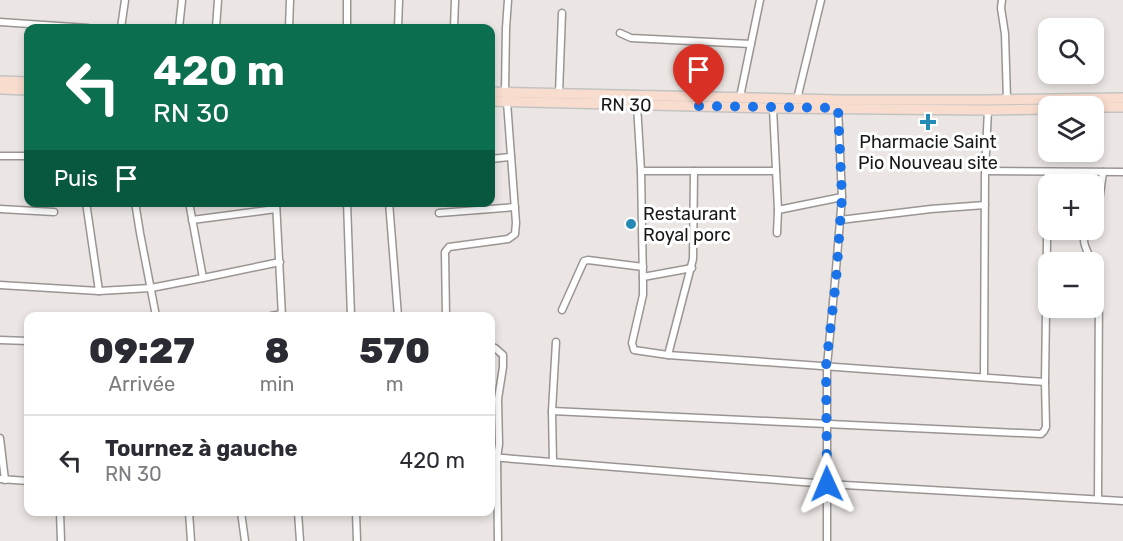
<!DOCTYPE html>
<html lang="fr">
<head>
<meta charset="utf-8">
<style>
	body { margin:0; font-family:Rubik,sans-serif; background:#f2f2f3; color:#2b2b33; height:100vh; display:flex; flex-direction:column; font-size:22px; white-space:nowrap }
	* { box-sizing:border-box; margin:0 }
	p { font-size:20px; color:#7c7c81 }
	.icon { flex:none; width:33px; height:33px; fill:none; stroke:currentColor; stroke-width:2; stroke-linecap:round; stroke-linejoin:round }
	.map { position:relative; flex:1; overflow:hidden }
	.drawer { position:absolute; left:24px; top:312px; width:471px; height:204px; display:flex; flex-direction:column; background:#fff; border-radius:12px; box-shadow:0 3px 9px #0003 }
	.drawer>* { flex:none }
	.guide { position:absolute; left:24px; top:24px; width:471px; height:183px; border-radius:12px; box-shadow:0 3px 9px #0003; background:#0b6e4f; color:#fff; overflow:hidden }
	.controls { position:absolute; left:1038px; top:18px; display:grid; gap:12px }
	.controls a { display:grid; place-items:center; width:66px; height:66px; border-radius:12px; background:#fff; box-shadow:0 3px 9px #0003; font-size:30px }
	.pin { position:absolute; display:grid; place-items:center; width:51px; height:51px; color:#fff; margin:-62px -26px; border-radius:50% 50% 50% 0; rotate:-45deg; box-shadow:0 0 6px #0007 }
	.pin .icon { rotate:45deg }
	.me { position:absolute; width:66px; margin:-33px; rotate:359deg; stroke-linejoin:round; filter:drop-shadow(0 0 4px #0008) }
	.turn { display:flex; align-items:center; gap:21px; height:126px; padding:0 30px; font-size:27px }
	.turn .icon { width:78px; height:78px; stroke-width:2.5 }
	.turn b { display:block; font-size:42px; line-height:51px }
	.then { display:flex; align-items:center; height:57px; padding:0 30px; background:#0003; gap:12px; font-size:22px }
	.eta { display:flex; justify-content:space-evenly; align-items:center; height:102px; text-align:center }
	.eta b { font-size:36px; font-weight:800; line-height:42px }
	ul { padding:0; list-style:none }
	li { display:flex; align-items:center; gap:18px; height:90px; padding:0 30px; border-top:2px solid #e1e1e2 }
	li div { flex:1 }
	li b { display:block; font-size:22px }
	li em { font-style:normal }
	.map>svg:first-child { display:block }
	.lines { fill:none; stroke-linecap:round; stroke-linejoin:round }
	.minor-casing { stroke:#9a9593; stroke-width:9 }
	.primary-casing { stroke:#c3c3c3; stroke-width:12 }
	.minor { stroke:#fff; stroke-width:6 }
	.primary { stroke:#f8dcce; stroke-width:9 }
	.route { stroke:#1a73e8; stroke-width:10; stroke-dasharray:0 18 }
	.poi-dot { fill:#258bb4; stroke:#fff; stroke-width:2 }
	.labels { text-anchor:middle; stroke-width:6; stroke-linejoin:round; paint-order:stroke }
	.street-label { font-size:18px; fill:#191717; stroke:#fff }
	.poi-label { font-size:18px; fill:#191717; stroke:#fff }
</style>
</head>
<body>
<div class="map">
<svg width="1123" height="541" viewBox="0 0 1123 541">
	<rect width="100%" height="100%" fill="#ebe6e3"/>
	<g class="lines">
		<defs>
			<g id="minor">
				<path d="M1002,0L1001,8L1005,34L1007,100"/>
				<path d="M0,22L88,28"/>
				<path d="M121,28L125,0"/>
				<path d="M179,28L182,0"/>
				<path d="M216,28L218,0"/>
				<path d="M289,28L290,0"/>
				<path d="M347,28V0"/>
				<path d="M398,28L399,0"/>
				<path d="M454,28L455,0"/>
				<path d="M620,33L631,38L751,44"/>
				<path d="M505,92L506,28L508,0"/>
				<path d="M559,93L562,13"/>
				<path d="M740,97L760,0"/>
				<path d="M797,99L821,0"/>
				<path d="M637,105L641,171L643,282V295L632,343L634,350L668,355L1045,382"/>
				<path d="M773,108L778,210L842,197"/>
				<path d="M0,156H28"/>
				<path d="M490,159L511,157"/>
				<path d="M641,171H776"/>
				<path d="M985,171L1123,172"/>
				<path d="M86,202L99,291"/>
				<path d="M135,202L140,233L156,316"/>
				<path d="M189,202L203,278"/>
				<path d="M276,202L282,316"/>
				<path d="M347,202L351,316"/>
				<path d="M389,202L398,316"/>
				<path d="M0,209L54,212"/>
				<path d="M439,213L515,207"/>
				<path d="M1094,219L1098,209L1103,172"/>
				<path d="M192,220L276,209"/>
				<path d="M840,220L931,209L985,205"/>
				<path d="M1086,230C1080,241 1088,252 1092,262"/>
				<path d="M777,233L778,210"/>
				<path d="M1094,265L1099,278L1098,499"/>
				<path d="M643,277L692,268"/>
				<path d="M0,285L99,291L151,288L203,278L280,262"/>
				<path d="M562,310L584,261L588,260L643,267"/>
				<path d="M271,316L282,314"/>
				<path d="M446,316L445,252L449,247L508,239L515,234L516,223L507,102"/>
				<path d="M0,340L28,341"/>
				<path d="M490,346L495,348L503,355V367L498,399L499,444L497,458L498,541"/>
				<path d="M668,355L693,259L694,171"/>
				<path d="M984,377L985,171L988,110"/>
				<path d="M552,411L1041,434L1044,431L1046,427L1045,382L1048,172"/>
				<path d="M0,438L5,480"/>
				<path d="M490,457L827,484L1123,501"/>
				<path d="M553,462L552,411L556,342"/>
				<path d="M0,479L28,481"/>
				<path d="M60,512L61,541"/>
				<path d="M189,512L191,541"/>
				<path d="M241,512L245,541"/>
				<path d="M298,512L300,541"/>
				<path d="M356,512L357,541"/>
				<path d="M827,541V366L835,281L842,197L838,108"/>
			</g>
			<g id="primary">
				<path d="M0,81L28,82"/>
				<path d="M0,89L28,90"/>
				<path d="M490,92L838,100H988L1123,98"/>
				<path d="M490,101L773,108L988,110L1048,109"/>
				<path d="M1094,107H1123"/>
			</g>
		</defs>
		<!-- minor casing -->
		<use href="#minor" class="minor-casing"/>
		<!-- primary casing -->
		<use href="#primary" class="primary-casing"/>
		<!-- minor -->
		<use href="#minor" class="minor"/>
		<!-- primary -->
		<use href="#primary" class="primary"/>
	</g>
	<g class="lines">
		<!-- route -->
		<path class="route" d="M699,106L838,108L842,197L836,281L826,366L827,484"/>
	</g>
	<!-- markers -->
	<g class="poi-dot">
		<path d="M925 113h6v6h6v6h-6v6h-6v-6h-6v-6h6z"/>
		<circle cx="631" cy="224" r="6"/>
	</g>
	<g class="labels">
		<!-- street labels -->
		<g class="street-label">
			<text transform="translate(626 105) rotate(1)" y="6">RN 30</text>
		</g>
		<!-- poi labels -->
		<g class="poi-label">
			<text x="928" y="148">Pharmacie Saint<tspan x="928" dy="21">Pio Nouveau site</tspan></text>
			<text x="643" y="220" text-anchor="start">Restaurant<tspan x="643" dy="21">Royal porc</tspan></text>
		</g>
	</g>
</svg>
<div class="controls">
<a><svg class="icon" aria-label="search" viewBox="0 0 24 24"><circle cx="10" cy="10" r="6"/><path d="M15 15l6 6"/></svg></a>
<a><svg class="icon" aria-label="layers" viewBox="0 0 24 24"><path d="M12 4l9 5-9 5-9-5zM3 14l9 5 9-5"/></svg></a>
<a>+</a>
<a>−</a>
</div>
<div class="pin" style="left:699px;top:106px;background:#d93025"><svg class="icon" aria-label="arrive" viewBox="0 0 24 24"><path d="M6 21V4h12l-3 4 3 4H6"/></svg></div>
<svg class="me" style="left:827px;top:484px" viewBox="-20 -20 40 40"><path d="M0-17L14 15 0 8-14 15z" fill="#1a73e8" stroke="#fff" stroke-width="4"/></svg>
<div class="guide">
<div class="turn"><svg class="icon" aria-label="left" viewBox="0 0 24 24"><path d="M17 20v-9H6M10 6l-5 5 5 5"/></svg><div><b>420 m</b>RN 30</div></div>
<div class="then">Puis<svg class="icon" aria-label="arrive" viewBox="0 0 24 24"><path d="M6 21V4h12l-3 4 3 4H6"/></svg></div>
</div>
<section class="drawer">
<div class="eta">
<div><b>09:27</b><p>Arrivée</p></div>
<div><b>8</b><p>min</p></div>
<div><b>570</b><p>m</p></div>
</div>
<ul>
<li><svg class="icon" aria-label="left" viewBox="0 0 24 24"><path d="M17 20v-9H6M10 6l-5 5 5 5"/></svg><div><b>Tournez à gauche</b><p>RN 30</p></div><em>420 m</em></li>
</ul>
</section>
</div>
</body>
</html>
